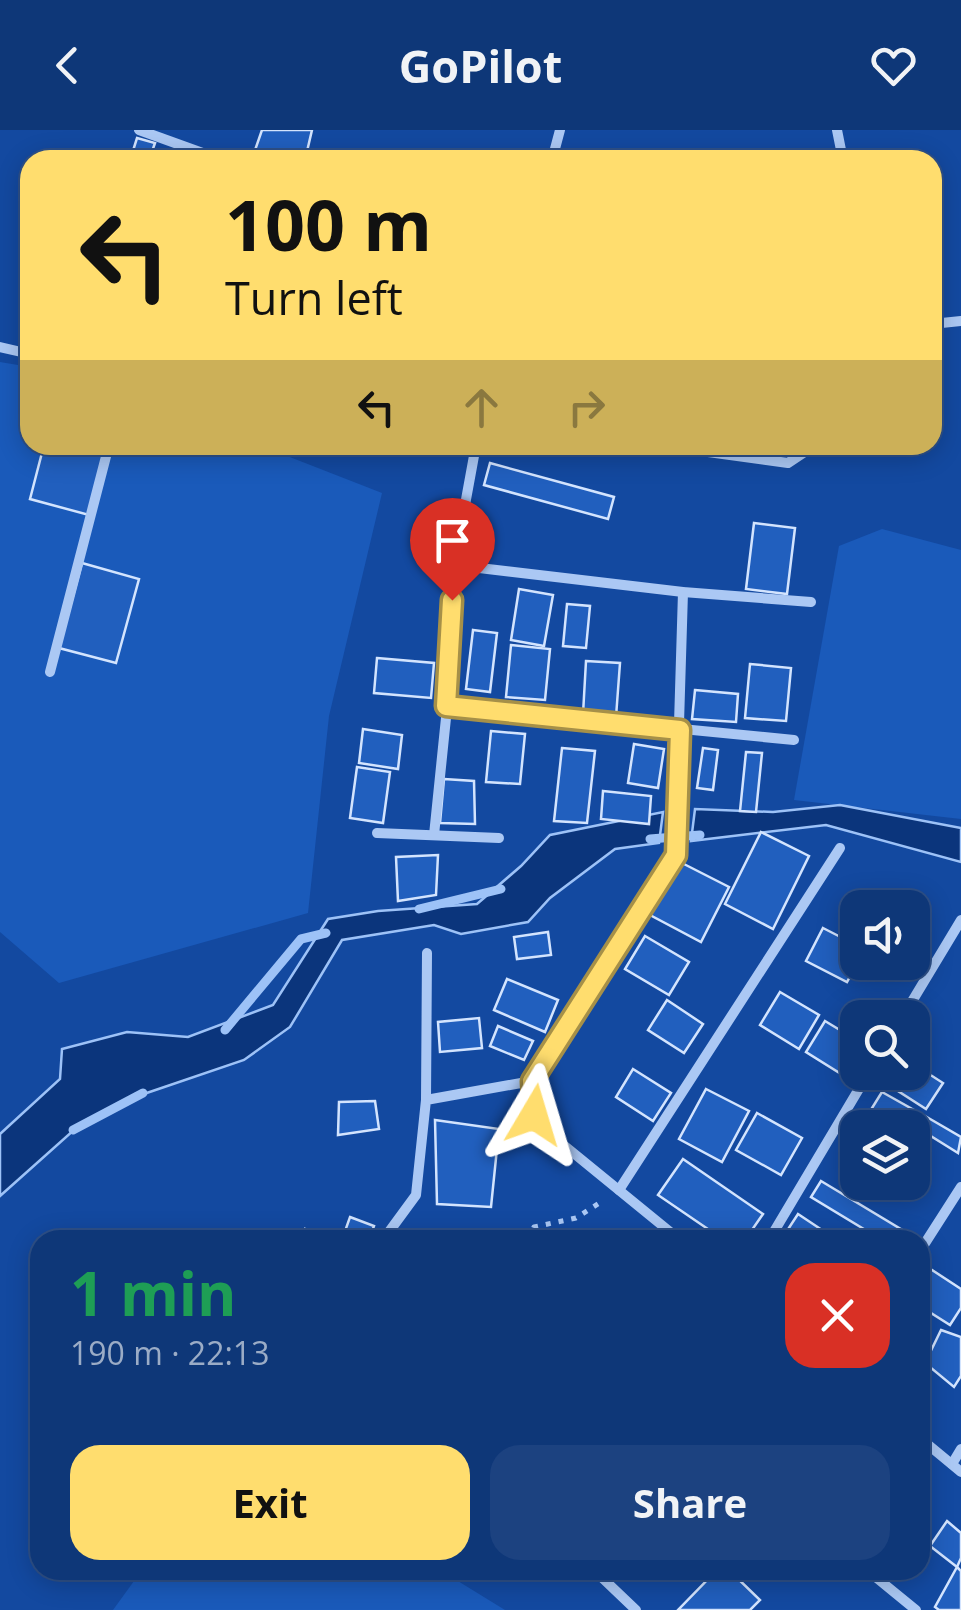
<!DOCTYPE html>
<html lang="en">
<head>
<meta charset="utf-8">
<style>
	body { margin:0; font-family:"Open Sans",sans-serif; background:#1c4280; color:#f1f3f6; height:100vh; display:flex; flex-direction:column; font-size:38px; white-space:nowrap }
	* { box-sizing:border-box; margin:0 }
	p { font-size:32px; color:#9bacc6 }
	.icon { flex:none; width:55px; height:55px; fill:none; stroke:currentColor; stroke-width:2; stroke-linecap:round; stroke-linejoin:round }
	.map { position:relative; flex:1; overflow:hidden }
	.side { position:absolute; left:30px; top:1100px; width:900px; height:350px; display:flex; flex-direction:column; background:#0e3778; border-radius:30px; box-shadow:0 5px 25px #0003,0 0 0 2px #2e518a }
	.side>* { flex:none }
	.top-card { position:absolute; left:20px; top:20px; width:922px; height:305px; border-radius:30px; box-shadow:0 5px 25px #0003,0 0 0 2px #2e518a; background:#ffdd6e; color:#111; overflow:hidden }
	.fabs { position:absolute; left:840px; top:760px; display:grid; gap:20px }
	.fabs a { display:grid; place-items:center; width:90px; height:90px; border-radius:20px; background:#0e3778; box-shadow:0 5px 25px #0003,0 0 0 2px #2e518a; font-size:50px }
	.pin { position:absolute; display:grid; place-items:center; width:85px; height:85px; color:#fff; margin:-102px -42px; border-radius:50% 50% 50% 0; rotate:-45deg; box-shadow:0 0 10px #0007 }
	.pin .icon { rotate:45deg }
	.me { position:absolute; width:110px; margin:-55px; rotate:7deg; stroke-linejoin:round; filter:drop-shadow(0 0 8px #0008) }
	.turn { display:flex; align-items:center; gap:35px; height:210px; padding:0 40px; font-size:45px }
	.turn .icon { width:130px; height:130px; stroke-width:2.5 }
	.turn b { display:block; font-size:70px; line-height:85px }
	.lanes { display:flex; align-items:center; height:95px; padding:0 40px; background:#0003; justify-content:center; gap:50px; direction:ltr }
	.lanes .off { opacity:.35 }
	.round { display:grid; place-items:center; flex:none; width:105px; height:105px; border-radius:30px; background:#1c4280 }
	.overview { display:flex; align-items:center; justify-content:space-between; height:170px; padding:0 40px }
	h1 { font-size:60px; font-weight:700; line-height:75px; color:#1e9e55 }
	.cta { display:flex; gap:20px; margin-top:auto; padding:20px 40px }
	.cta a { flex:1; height:115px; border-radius:30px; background:#ffdd6e; color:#111; font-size:40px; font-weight:700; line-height:115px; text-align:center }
	.cta a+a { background:#1c4280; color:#f1f3f6 }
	header { display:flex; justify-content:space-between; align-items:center; height:130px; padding:0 40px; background:#0e3778; font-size:45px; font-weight:700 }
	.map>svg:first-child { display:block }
	.green { fill:#1a5aba }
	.water { fill:#0b357c; stroke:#9dc2f7; stroke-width:2.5 }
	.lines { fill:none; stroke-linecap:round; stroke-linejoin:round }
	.stream { stroke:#9dc2f7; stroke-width:9 }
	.building { fill:#215fbe; stroke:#d3e4fe; stroke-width:2.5 }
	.path { stroke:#abc8f4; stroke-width:5; stroke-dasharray:5 8; stroke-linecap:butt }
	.minor { stroke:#abc8f4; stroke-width:10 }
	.route-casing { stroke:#a69048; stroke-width:25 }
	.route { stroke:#ffdd6e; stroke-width:18 }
</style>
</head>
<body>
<header><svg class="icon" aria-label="back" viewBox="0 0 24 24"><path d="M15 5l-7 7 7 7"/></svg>GoPilot<svg class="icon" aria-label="heart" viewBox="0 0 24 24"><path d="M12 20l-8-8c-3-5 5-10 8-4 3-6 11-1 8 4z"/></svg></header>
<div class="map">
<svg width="961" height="1480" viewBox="0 0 961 1480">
	<rect width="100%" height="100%" fill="#1349a0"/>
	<!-- green -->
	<g class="green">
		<path d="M0,232L30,237V315H259L382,363L329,586L308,783L59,853L0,802Z"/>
		<path d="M882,399L961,420V689L794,670L839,416Z"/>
		<path d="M142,1440H440L505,1480H113Z"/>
	</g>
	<!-- water -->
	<g class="water">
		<path d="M840,675L961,698V732L826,695L691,711L695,679L773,682Z"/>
		<path d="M663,682L659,713L615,719L550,768L528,792L461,804L434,795L342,810L290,897L244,930L135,967L75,999L0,1066V1004L60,949L62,919L127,902L188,907L273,875L328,789L378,781L477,774L521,736L550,705Z"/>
	</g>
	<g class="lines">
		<!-- stream -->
		<g class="stream">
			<path d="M650,709L700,705"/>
			<path d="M419,779L501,759"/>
			<path d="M225,900L301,809L326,803"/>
			<path d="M73,1000L143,963"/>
		</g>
	</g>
	<!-- building -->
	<g class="building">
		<path d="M262,0H312L305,30H275L254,23Z"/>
		<path d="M137,8L155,13L149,30L131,27Z"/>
		<path d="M44,315H107L89,385L30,369Z"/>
		<path d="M490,333L614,367L608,389L484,355Z"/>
		<path d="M754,393L795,398L787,464L746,459Z"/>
		<path d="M82,433L139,449L116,533L59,518Z"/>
		<path d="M519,459L553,465L544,516L511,510Z"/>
		<path d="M567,474L590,476L586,518L563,516Z"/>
		<path d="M473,500L497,503L490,562L466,559Z"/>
		<path d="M511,515L550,519L545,570L506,567Z"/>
		<path d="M377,528L434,533L431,568L374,563Z"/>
		<path d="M586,531L620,533L616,587L583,584Z"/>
		<path d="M750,534L791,538L786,591L745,588Z"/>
		<path d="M695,560L738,564L736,592L692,589Z"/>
		<path d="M363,599L402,605L398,639L359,633Z"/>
		<path d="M491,601L525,604L520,654L486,652Z"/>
		<path d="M634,614L664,619L658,658L628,653Z"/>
		<path d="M562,618L595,621L587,693L554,691Z"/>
		<path d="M703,618L718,620L713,660L697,658Z"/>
		<path d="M746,622L762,623L756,682L740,681Z"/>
		<path d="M357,637L390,642L383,693L350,688Z"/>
		<path d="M444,649L474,651L475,694L440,693Z"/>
		<path d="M603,661L651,666L649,694L601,689Z"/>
		<path d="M761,702L809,726L773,799L725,774Z"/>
		<path d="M438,725L436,765L398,771L396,727Z"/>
		<path d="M678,731L729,757L701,812L650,785Z"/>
		<path d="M823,798L858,816V832L847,852L806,831Z"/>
		<path d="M548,802L551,825L517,829L514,807Z"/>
		<path d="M645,806L689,832L669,865L625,839Z"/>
		<path d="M507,849L558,870L545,902L494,880Z"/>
		<path d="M780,862L819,885L799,919L760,895Z"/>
		<path d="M667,870L703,894L684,923L648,900Z"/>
		<path d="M479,888L482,918L440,922L438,892Z"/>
		<path d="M825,891L858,911V929L846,947L806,922Z"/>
		<path d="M498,896L533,911L524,930L490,916Z"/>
		<path d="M912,933L943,953L926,979L884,952L890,942H912Z"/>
		<path d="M633,939L671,963L653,991L616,967Z"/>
		<path d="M706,959L749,981L722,1032L679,1009Z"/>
		<path d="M882,962L921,984L912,999L887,998L867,986Z"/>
		<path d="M375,971L379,999L338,1005L339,972Z"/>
		<path d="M757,983L802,1008L781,1045L736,1020Z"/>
		<path d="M925,986L961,1007L958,1023L918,998Z"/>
		<path d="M435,990L499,999L491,1077L437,1074Z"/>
		<path d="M683,1029L763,1084L745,1110H724L658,1065Z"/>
		<path d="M821,1051L904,1101L899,1110H882L811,1067Z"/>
		<path d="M798,1084L837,1110H781Z"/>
		<path d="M350,1087L374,1096L369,1110L344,1104Z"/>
		<path d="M305,1099L332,1110H301Z"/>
		<path d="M929,1138L961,1159V1178L950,1195L920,1176V1152Z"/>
		<path d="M941,1200L961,1207V1246L954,1257L925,1233Z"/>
		<path d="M947,1391L961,1403V1428L957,1437L930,1416Z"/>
		<path d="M957,1437L961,1441V1480H939L935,1477Z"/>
		<path d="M717,1440H729L760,1470L750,1480H678Z"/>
	</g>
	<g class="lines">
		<!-- path -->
		<path class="path" d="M529,1110L534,1097L576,1088L604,1070"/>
		<!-- minor -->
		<g class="minor">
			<path d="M139,0L222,30"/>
			<path d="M837,0L843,30"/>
			<path d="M552,30L560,0"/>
			<path d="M932,194L961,191"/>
			<path d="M0,217L30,224"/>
			<path d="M441,315L474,323"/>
			<path d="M657,315L788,333L815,315"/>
			<path d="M454,435L683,462L811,472"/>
			<path d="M50,542L109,315"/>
			<path d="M446,576L794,610"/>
			<path d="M377,703L499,708"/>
			<path d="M434,705L446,588L454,435L476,315"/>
			<path d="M902,888L961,790"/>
			<path d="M532,951L675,725L683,462"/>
			<path d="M532,951L535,985L555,1008L680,1110"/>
			<path d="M426,970L427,823"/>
			<path d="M619,1060L840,718"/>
			<path d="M383,1110L416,1065L426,970L532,951"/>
			<path d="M769,1110L869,942"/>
			<path d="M920,1121L961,1057"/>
			<path d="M920,1308L961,1342"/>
			<path d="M952,1334L961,1319"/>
			<path d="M594,1440L636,1480"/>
			<path d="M867,1440L916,1480"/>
		</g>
	</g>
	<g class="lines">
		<defs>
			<path id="route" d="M452,470L446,576L680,600L676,725L532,951L534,985"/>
		</defs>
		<!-- route casing -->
		<use href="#route" class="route-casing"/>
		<!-- route -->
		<use href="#route" class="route"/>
	</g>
</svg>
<div class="fabs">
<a><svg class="icon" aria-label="sound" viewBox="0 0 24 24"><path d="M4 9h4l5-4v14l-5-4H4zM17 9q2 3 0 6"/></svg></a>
<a><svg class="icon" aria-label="search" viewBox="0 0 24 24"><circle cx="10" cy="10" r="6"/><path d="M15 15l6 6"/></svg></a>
<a><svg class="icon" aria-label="layers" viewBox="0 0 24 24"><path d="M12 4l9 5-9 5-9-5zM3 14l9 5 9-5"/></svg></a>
</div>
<div class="pin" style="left:452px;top:470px;background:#d93025"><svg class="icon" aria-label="arrive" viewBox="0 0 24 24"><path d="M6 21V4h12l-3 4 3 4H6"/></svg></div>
<svg class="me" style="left:534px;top:985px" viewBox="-20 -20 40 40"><path d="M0-17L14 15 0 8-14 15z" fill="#ffdd6e" stroke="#fff" stroke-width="4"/></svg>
<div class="top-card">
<div class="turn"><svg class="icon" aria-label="left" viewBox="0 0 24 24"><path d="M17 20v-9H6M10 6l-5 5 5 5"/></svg><div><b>100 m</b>Turn left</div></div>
<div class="lanes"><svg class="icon" aria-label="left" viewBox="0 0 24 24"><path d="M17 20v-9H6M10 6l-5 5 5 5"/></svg><svg class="icon off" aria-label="ahead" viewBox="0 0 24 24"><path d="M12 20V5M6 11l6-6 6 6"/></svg><svg class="icon off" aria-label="right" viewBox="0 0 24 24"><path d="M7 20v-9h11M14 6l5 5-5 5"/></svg></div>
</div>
<section class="side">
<div class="overview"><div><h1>1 min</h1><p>190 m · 22:13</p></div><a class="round" style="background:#d93025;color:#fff"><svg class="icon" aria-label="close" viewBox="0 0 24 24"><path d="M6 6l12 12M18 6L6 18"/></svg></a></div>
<div class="cta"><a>Exit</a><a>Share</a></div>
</section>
</div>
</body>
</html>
